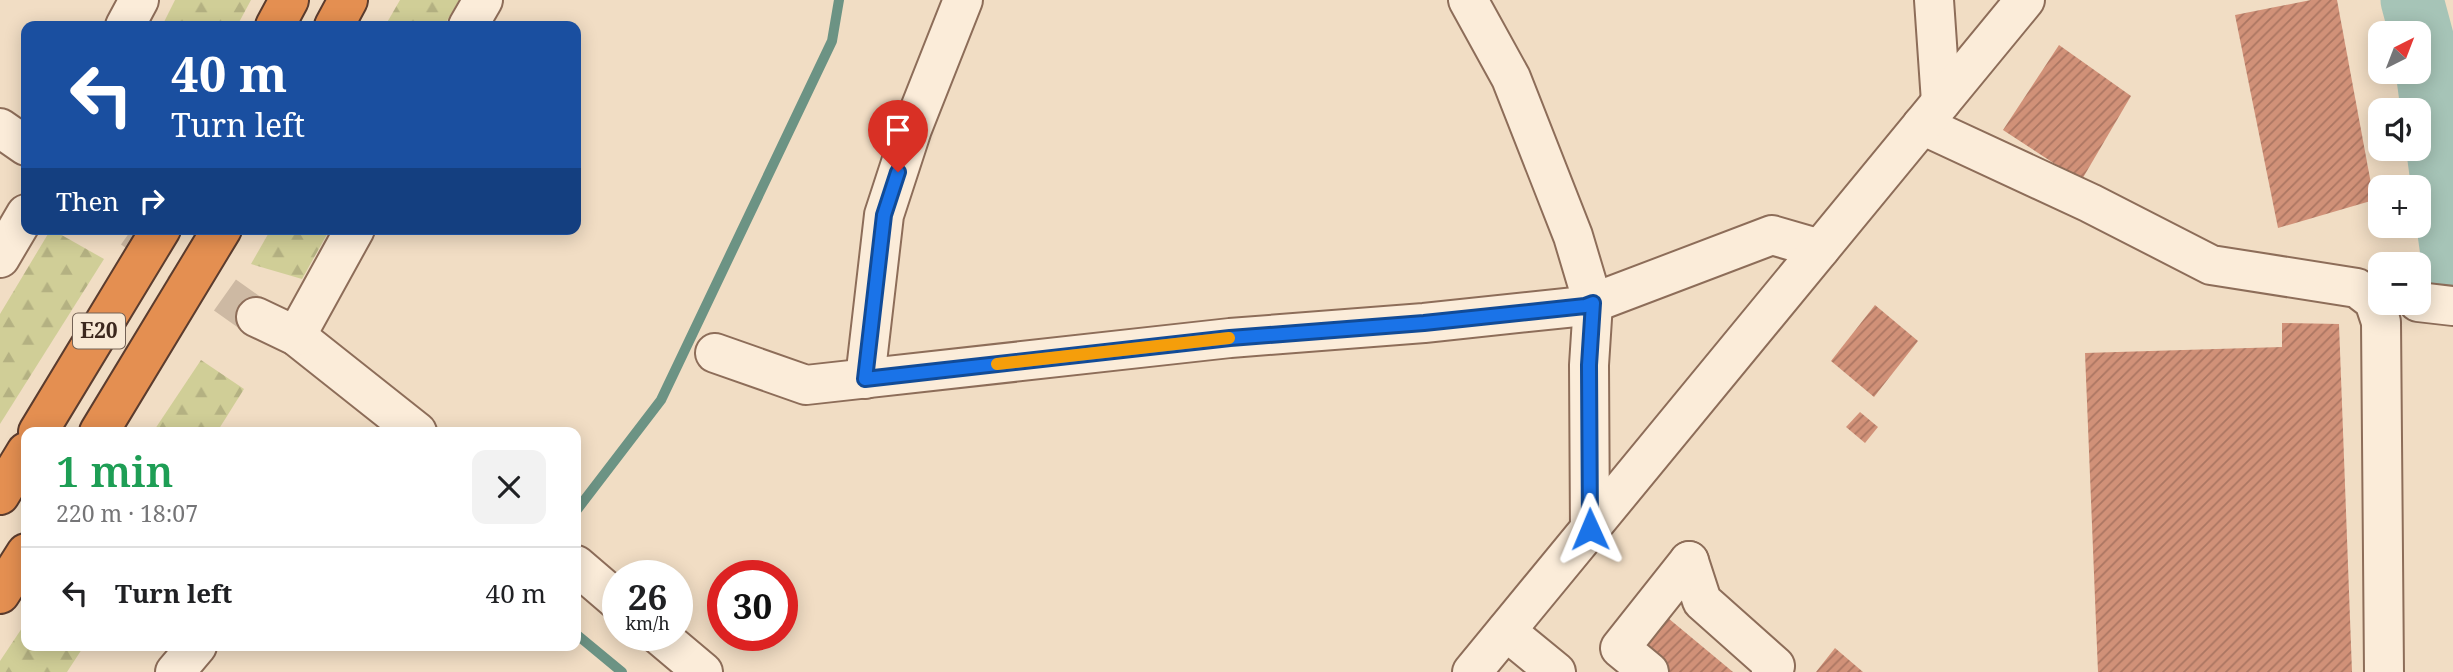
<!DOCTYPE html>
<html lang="en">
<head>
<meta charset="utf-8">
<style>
	body { margin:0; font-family:"Noto Serif",serif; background:#f2f2f2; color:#202124; height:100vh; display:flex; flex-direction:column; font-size:26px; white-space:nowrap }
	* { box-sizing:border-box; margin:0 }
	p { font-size:23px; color:#757577 }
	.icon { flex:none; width:38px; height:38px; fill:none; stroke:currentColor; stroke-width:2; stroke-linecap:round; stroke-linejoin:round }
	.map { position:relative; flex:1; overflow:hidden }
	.details { position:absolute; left:21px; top:427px; width:560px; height:224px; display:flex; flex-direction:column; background:#fff; border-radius:14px; box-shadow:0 4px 18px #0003 }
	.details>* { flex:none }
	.hud { position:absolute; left:21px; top:21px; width:560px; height:214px; border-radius:14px; box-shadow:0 4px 18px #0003; background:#1a4fa0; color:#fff; overflow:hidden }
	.needle { width:46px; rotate:42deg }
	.tools { position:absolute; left:2368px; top:21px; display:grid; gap:14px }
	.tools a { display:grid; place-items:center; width:63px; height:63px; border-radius:14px; background:#fff; box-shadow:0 4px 18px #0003; font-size:35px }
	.speed { position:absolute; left:602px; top:560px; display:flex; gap:14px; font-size:35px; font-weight:700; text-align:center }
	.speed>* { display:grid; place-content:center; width:91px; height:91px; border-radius:50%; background:#fff; box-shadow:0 4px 18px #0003; line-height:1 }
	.speed small { font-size:18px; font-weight:400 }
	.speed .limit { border:10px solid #d22; background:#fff; color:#111 }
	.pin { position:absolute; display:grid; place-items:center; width:60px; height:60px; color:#fff; margin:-72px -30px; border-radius:50% 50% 50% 0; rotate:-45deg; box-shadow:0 0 7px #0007 }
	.pin .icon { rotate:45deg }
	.me { position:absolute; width:77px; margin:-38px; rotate:359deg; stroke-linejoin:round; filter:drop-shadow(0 0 5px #0008) }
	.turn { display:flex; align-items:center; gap:24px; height:147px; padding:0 35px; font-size:32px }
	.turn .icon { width:91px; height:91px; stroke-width:2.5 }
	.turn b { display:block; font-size:49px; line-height:60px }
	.then { display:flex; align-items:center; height:66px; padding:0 35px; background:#0003; gap:14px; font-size:26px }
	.round { display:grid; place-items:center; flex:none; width:74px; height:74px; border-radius:14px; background:#f2f2f2 }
	.overview { display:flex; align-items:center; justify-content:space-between; height:119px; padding:0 35px }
	h1 { font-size:42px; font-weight:600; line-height:52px; color:#1e9e55 }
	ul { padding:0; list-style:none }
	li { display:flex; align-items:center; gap:21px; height:91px; padding:0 35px; border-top:2px solid #e0e0e0 }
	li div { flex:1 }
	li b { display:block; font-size:26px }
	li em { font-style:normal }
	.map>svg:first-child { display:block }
	.forest { fill:url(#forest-firs) }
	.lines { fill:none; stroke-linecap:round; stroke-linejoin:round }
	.stream { stroke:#6c9384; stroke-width:10 }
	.river { stroke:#a6c4b7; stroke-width:63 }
	.building { fill:url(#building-hatch) }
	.minor-tunnel { stroke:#cdb9a3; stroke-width:38; stroke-dasharray:38 19; stroke-linecap:butt }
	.minor-casing { stroke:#8d6d59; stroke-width:42 }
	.highway-casing { stroke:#5b3c2e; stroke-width:42 }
	.minor { stroke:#fbecd9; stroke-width:38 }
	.highway { stroke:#e48f51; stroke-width:38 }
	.route-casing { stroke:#114b97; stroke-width:18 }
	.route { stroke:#1a73e8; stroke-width:12 }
	.slow { stroke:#f59e0b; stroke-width:12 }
	.labels { text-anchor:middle; stroke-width:5; stroke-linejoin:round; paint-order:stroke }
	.shield { fill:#f8e9d5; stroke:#746255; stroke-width:2 }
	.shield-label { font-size:21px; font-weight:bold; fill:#3c281e }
</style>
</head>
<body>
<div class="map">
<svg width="2453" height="672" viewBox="0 0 2453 672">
	<defs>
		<pattern id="forest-firs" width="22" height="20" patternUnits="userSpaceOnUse" patternTransform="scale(1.75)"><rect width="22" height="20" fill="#d0ce97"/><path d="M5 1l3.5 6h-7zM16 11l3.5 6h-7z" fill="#b4b182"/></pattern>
		<pattern id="building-hatch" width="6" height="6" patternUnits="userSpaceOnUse" patternTransform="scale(1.75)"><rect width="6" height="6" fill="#d19178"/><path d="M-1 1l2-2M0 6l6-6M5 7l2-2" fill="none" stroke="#ab7662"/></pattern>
	</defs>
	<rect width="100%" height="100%" fill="#f1ddc4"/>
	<!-- forest -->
	<g class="forest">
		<path d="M175,0H251L237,26H162Z"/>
		<path d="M400,0H459L444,26H385Z"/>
		<path d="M51,229L104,259L0,424V314Z"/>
		<path d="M271,229H330L302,279L251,264Z"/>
		<path d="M201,360L244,389L217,432H153Z"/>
		<path d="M26,622V646H84L67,672H0V661Z"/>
	</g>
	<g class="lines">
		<!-- stream -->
		<g class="stream">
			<path d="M576,511L661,400L832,41L839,0"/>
			<path d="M576,634L622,672"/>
		</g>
		<!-- river -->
		<path class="river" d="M2412,0L2423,41L2453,262"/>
	</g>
	<!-- building -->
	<g class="building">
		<path d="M2311,0H2337L2374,200L2278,228L2235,15Z"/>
		<path d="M2059,45L2131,96L2081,181L2003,130Z"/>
		<path d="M1875,305L1918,341L1874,397L1831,361Z"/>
		<path d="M2282,323L2339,324L2352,672H2098L2085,353L2282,347Z"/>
		<path d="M1860,412L1878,427L1865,443L1846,427Z"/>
		<path d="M1668,618L1733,672H1669L1642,649Z"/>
		<path d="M1835,648L1863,672H1816Z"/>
	</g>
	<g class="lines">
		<!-- minor-tunnel -->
		<path class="minor-tunnel" d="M132,229L256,317"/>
		<defs>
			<g id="minor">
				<path d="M1468,0L1511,78L1573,236L1593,303L1589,365L1590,529"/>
				<path d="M1934,0L1941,102"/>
				<path d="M125,26L139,0"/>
				<path d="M468,26L483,0"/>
				<path d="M1922,125L2090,203L2211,265L2357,288L2374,301L2381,322L2384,672"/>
				<path d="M0,128L26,146"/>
				<path d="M0,258L26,214"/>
				<path d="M2418,302L2453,306"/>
				<path d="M256,317L296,336L417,432"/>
				<path d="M296,336L355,229"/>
				<path d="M715,353L806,385L1230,338L1424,323L1585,306L1772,235L1820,249"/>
				<path d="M865,379L884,215L912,129L963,0"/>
				<path d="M1689,561L1702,601L1775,666L1771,672"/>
				<path d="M576,565L618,601"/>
				<path d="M1506,631L1556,672"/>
				<path d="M659,635L703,672"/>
				<path d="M175,672L197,646"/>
				<path d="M1472,672L2025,0"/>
				<path d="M1649,672L1620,648L1689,561"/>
			</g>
			<g id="highway">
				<path d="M275,26L289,0"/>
				<path d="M334,26L348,0"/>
				<path d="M38,432L161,229"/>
				<path d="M99,432L222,229"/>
				<path d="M0,495L26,452"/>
				<path d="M0,594L26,553"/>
			</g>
		</defs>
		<!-- minor casing -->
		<use href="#minor" class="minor-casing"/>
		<!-- highway casing -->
		<use href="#highway" class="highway-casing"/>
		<!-- minor -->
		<use href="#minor" class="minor"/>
		<!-- highway -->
		<use href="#highway" class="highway"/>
	</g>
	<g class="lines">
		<defs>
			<path id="route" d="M898,172L884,215L865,379L1230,338L1424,323L1585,306L1593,303L1589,365L1590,529"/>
		</defs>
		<!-- route casing -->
		<use href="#route" class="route-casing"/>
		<!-- route -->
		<use href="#route" class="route"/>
		<!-- slow -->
		<path class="slow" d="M997,364L1229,338"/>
	</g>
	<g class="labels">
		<!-- shield labels -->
		<rect class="shield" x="73" y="313.5" width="52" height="35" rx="5"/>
		<g class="shield-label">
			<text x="99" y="338">E20</text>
		</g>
	</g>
</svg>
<div class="tools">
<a><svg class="needle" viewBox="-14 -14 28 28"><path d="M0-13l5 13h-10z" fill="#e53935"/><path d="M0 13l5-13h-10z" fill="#757577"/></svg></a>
<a><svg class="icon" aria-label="sound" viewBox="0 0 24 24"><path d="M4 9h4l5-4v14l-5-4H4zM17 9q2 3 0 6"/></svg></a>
<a>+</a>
<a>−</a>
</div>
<div class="speed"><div>26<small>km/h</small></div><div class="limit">30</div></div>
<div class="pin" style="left:898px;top:172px;background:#d93025"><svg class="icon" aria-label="arrive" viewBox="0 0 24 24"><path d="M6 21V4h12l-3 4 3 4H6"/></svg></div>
<svg class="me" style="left:1590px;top:529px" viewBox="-20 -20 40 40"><path d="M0-17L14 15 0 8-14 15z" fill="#1a73e8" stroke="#fff" stroke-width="4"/></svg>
<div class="hud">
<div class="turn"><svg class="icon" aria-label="left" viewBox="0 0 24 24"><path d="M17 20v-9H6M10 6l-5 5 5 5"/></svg><div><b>40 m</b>Turn left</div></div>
<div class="then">Then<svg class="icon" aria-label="right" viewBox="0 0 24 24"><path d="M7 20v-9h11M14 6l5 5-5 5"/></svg></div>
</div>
<section class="details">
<div class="overview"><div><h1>1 min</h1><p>220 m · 18:07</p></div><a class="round"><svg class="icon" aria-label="close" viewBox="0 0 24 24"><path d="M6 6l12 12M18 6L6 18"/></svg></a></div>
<ul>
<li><svg class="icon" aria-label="left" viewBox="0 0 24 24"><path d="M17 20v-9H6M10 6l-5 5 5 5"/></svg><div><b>Turn left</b></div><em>40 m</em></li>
</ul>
</section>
</div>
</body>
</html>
